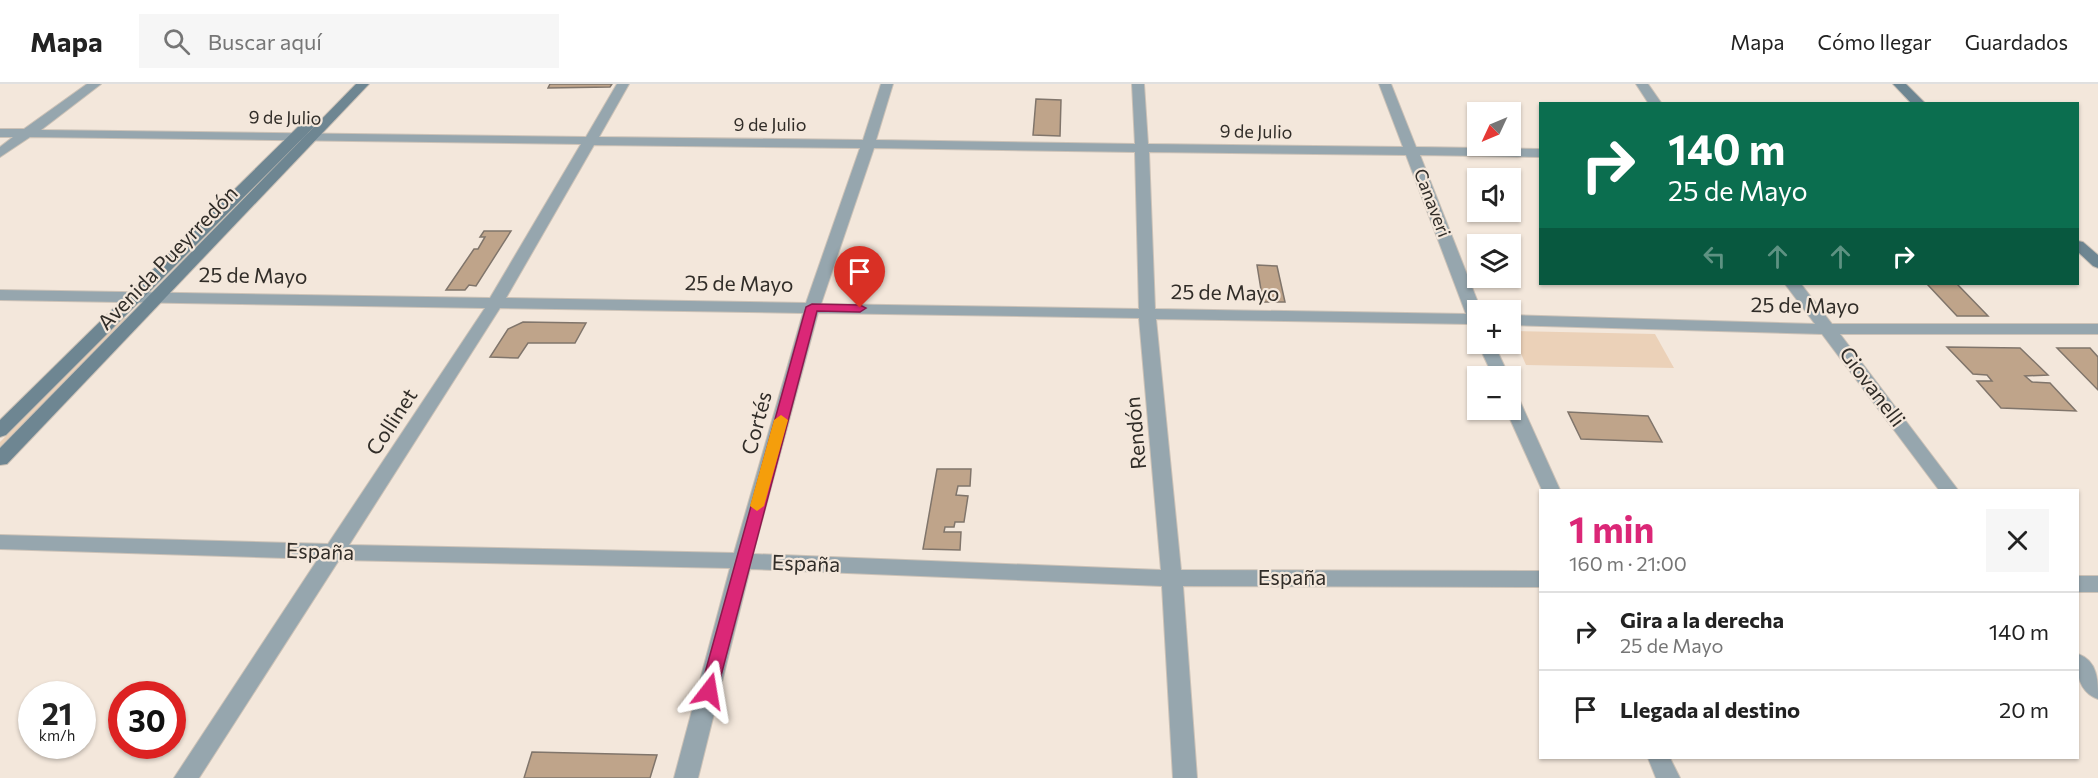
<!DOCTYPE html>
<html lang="es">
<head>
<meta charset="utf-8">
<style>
	body { margin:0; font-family:Commissioner,sans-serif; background:#f6f6f6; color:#222; height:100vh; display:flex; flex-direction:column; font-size:22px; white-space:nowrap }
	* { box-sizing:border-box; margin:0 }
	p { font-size:20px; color:#767676 }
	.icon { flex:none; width:33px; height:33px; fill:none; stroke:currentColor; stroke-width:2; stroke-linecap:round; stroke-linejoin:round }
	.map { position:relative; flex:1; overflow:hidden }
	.side { position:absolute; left:1539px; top:405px; width:540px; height:270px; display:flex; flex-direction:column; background:#fff; border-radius:0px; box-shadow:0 2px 4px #0004 }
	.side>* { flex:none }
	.banner { position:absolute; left:1539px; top:18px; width:540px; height:183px; border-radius:0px; box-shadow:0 2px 4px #0004; background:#0b6e4f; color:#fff; overflow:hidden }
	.needle { width:39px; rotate:226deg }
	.buttons { position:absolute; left:1467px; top:18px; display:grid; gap:12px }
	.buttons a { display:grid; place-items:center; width:54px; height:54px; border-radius:0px; background:#fff; box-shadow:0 2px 4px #0004; font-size:30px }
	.speed { position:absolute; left:18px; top:597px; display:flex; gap:12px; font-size:30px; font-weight:700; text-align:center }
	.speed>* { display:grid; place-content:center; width:78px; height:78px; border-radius:50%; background:#fff; box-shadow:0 2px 4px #0004; line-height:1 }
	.speed small { font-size:15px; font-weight:400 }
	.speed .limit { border:9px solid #d22; background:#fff; color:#111 }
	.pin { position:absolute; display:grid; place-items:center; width:51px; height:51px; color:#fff; margin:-62px -26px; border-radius:50% 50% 50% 0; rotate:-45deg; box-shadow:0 0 6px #0007 }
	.pin .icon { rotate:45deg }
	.me { position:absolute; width:66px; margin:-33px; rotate:14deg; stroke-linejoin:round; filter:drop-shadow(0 0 4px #0008) }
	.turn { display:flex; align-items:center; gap:21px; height:126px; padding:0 30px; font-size:27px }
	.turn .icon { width:78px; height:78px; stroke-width:2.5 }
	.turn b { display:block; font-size:42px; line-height:51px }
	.lanes { display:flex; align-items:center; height:57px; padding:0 30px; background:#0003; justify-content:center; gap:30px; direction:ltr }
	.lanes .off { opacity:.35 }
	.round { display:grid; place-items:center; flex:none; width:63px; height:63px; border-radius:0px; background:#f6f6f6 }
	.summary { display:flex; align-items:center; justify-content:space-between; height:102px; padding:0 30px }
	h1 { font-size:36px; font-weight:700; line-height:45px; color:#db2777 }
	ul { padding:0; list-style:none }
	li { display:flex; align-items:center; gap:18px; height:78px; padding:0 30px; border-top:2px solid #e0e0e0 }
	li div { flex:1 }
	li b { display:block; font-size:22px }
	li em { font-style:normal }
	header { display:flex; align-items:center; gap:36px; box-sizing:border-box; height:84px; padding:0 30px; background:#fff; border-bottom:2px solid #e0e0e0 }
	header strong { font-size:28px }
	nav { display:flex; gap:33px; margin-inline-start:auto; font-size:21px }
	.search { width:420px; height:54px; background:#f6f6f6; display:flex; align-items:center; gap:15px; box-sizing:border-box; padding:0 21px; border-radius:0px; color:#767676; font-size:22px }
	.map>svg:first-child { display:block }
	.green { fill:#ebd1b8 }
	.building { fill:#bfa48a; stroke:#80756b; stroke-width:1.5 }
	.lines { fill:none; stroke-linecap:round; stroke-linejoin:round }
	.street-casing { stroke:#ccc2b7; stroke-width:2 }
	.secondary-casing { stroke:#ccc2b7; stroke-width:2 }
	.street { fill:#96a6ae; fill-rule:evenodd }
	.secondary { fill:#6e8692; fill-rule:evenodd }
	.route { fill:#db2777; stroke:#8e194d; stroke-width:1.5 }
	.slow { fill:#f59e0b }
	.labels { text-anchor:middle; stroke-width:4.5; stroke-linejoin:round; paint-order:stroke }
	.far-street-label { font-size:18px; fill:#312d28; stroke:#f3e7db }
	.street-label { font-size:21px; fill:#312d28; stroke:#f3e7db }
</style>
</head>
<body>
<header>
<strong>Mapa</strong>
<div class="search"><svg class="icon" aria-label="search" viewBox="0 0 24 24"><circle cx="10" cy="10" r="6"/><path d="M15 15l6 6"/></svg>Buscar aquí</div>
<nav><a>Mapa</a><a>Cómo llegar</a><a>Guardados</a></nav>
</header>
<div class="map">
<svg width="2098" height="694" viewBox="0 0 2098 694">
	<rect width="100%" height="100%" fill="#f3e7db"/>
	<!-- green -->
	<g class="green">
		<path d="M123,234H129L0,365V358Z"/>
		<path d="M1511,247L1655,250L1674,284L1526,281Z"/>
	</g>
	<!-- building -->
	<g class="building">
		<path d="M550,0H612L610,3L548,4Z"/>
		<path d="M1036,15L1061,16L1060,52L1033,51Z"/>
		<path d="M484,147H511L476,202L469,201L465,206H446L474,165H478L485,153H480Z"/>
		<path d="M1257,181L1277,182L1285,218H1263Z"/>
		<path d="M1927,200H1957L1988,232H1957Z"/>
		<path d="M523,238L586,239L575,259H528L518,274L490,273L508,245Z"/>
		<path d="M1947,263L2020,264L2048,291L2025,292L2032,298L2050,299L2076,327L2001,324L1977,297H1992L1987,291L1973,290Z"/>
		<path d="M2057,264H2090L2098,273V306Z"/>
		<path d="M1568,328L1648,332L1662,358L1581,355Z"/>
		<path d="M937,385H971L970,402H958L956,411L968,412L964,438H955L954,443H945L944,448H961L960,466L923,465Z"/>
		<path d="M532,668L657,671L650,694H524Z"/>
	</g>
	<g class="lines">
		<defs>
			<g id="street">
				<path d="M87,0H101L41,46L586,53L617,0H629L599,53L863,56L881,0H893L876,56L1135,60L1132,0H1144L1148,60L1403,63L1379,0H1391L1416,63L1540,65V73L1420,71L1481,226H1478V244L1470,240L1156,235L1181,486L1540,487V503L1183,502L1197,694H1173L1162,502L750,485L698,694H674L730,484L339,476L199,694H174L318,475L0,465V451L328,460L485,224L0,216V206L490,214L581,60L30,53L0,73V63L13,53H0V45H24ZM594,61L860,64L806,219L506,214ZM874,64L1135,68L1139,225L821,220ZM1149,68L1406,71L1466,230L1155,225ZM500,224L803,229L734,469L349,461ZM818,229L1139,234L1161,486L753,470Z"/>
				<path d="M1636,0H1648L1662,20H1649Z"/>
				<path d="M1785,200H1801L1832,240H2098V250H1840L1958,406H1939L1822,250L1510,241V231L1815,240Z"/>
				<path d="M1478,260H1494L1509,292H1493Z"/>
				<path d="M1510,309L1516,311L1519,315L1560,406H1542L1506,326H1510Z"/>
				<rect x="2078" y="492" width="20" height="16"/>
				<path d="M2078,570C2098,577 2098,597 2098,615C2078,608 2076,588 2078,570Z"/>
				<path d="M1648,674H1670L1680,694H1656Z"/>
			</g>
			<g id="secondary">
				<path d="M356,0H369L7,380L0,381V364Z"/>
				<path d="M1893,0H1906L1926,20H1912Z"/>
				<path d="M313,32L319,36L318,39L6,351L0,353V336L308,33Z"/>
				<path d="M2078,157L2083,158L2098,171V184L2093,182L2078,168Z"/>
			</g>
		</defs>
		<!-- street casing -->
		<use href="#street" class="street-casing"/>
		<!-- secondary casing -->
		<use href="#secondary" class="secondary-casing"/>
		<!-- street -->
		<use href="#street" class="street"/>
		<!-- secondary -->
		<use href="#secondary" class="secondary"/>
	</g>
	<!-- route -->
	<path class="route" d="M812,220L860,221L866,224L860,228L817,227L717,607L715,612L709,614L703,612L700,607L806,223Z"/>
	<!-- slow -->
	<path class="slow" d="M781,331L788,336L764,422L757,427L750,422L774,336Z"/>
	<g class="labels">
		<!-- far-street labels -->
		<g class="far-street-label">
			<text transform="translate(285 34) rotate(1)" y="6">9 de Julio</text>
			<text x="770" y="47">9 de Julio</text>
			<text transform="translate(1256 48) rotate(1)" y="6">9 de Julio</text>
			<text transform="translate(1432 119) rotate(69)" y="6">Canaveri</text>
		</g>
		<!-- street labels -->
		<g class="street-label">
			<text transform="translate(168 174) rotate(-46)" y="7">Avenida Pueyrredón</text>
			<text transform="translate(253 192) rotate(1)" y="7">25 de Mayo</text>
			<text transform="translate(739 200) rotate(1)" y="7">25 de Mayo</text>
			<text transform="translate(1225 209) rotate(1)" y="7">25 de Mayo</text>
			<text transform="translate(1805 222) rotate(1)" y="7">25 de Mayo</text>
			<text transform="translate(1872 303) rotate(53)" y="7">Giovanelli</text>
			<text transform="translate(392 338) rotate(-57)" y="7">Collinet</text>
			<text transform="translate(757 339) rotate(-75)" y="7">Cortés</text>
			<text transform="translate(1136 349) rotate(-95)" y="7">Rendón</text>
			<text transform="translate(320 468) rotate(2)" y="7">España</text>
			<text transform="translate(806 480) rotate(2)" y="7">España</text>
			<text x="1292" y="501">España</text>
		</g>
	</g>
</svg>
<div class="buttons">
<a><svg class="needle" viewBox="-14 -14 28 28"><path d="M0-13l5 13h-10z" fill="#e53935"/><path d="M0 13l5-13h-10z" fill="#767676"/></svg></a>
<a><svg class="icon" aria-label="sound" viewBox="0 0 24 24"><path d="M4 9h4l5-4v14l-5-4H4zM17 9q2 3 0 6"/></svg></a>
<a><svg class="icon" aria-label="layers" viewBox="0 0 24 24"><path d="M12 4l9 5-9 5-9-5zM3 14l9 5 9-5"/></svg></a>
<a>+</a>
<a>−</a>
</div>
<div class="speed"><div>21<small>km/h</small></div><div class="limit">30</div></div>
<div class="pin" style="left:860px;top:224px;background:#d93025"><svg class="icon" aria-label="arrive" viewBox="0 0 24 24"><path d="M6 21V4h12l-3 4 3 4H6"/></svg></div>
<svg class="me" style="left:709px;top:607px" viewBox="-20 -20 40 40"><path d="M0-17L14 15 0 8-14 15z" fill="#db2777" stroke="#fff" stroke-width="4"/></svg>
<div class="banner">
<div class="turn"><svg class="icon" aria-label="right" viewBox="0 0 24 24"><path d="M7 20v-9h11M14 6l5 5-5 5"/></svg><div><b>140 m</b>25 de Mayo</div></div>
<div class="lanes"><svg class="icon off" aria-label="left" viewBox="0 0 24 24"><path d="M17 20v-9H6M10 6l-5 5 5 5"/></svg><svg class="icon off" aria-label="ahead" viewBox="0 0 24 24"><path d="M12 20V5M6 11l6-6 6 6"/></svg><svg class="icon off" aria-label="ahead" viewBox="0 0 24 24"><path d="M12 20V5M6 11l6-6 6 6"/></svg><svg class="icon" aria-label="right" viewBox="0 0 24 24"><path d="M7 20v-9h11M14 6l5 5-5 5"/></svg></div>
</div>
<section class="side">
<div class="summary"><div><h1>1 min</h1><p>160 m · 21:00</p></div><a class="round"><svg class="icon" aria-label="close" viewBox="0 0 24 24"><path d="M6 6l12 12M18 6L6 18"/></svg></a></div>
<ul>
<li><svg class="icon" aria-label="right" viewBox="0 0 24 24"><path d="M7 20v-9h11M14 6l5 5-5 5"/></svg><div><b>Gira a la derecha</b><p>25 de Mayo</p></div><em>140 m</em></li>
<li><svg class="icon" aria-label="arrive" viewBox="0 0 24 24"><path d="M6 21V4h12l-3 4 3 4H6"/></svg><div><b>Llegada al destino</b></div><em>20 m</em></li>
</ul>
</section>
</div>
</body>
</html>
